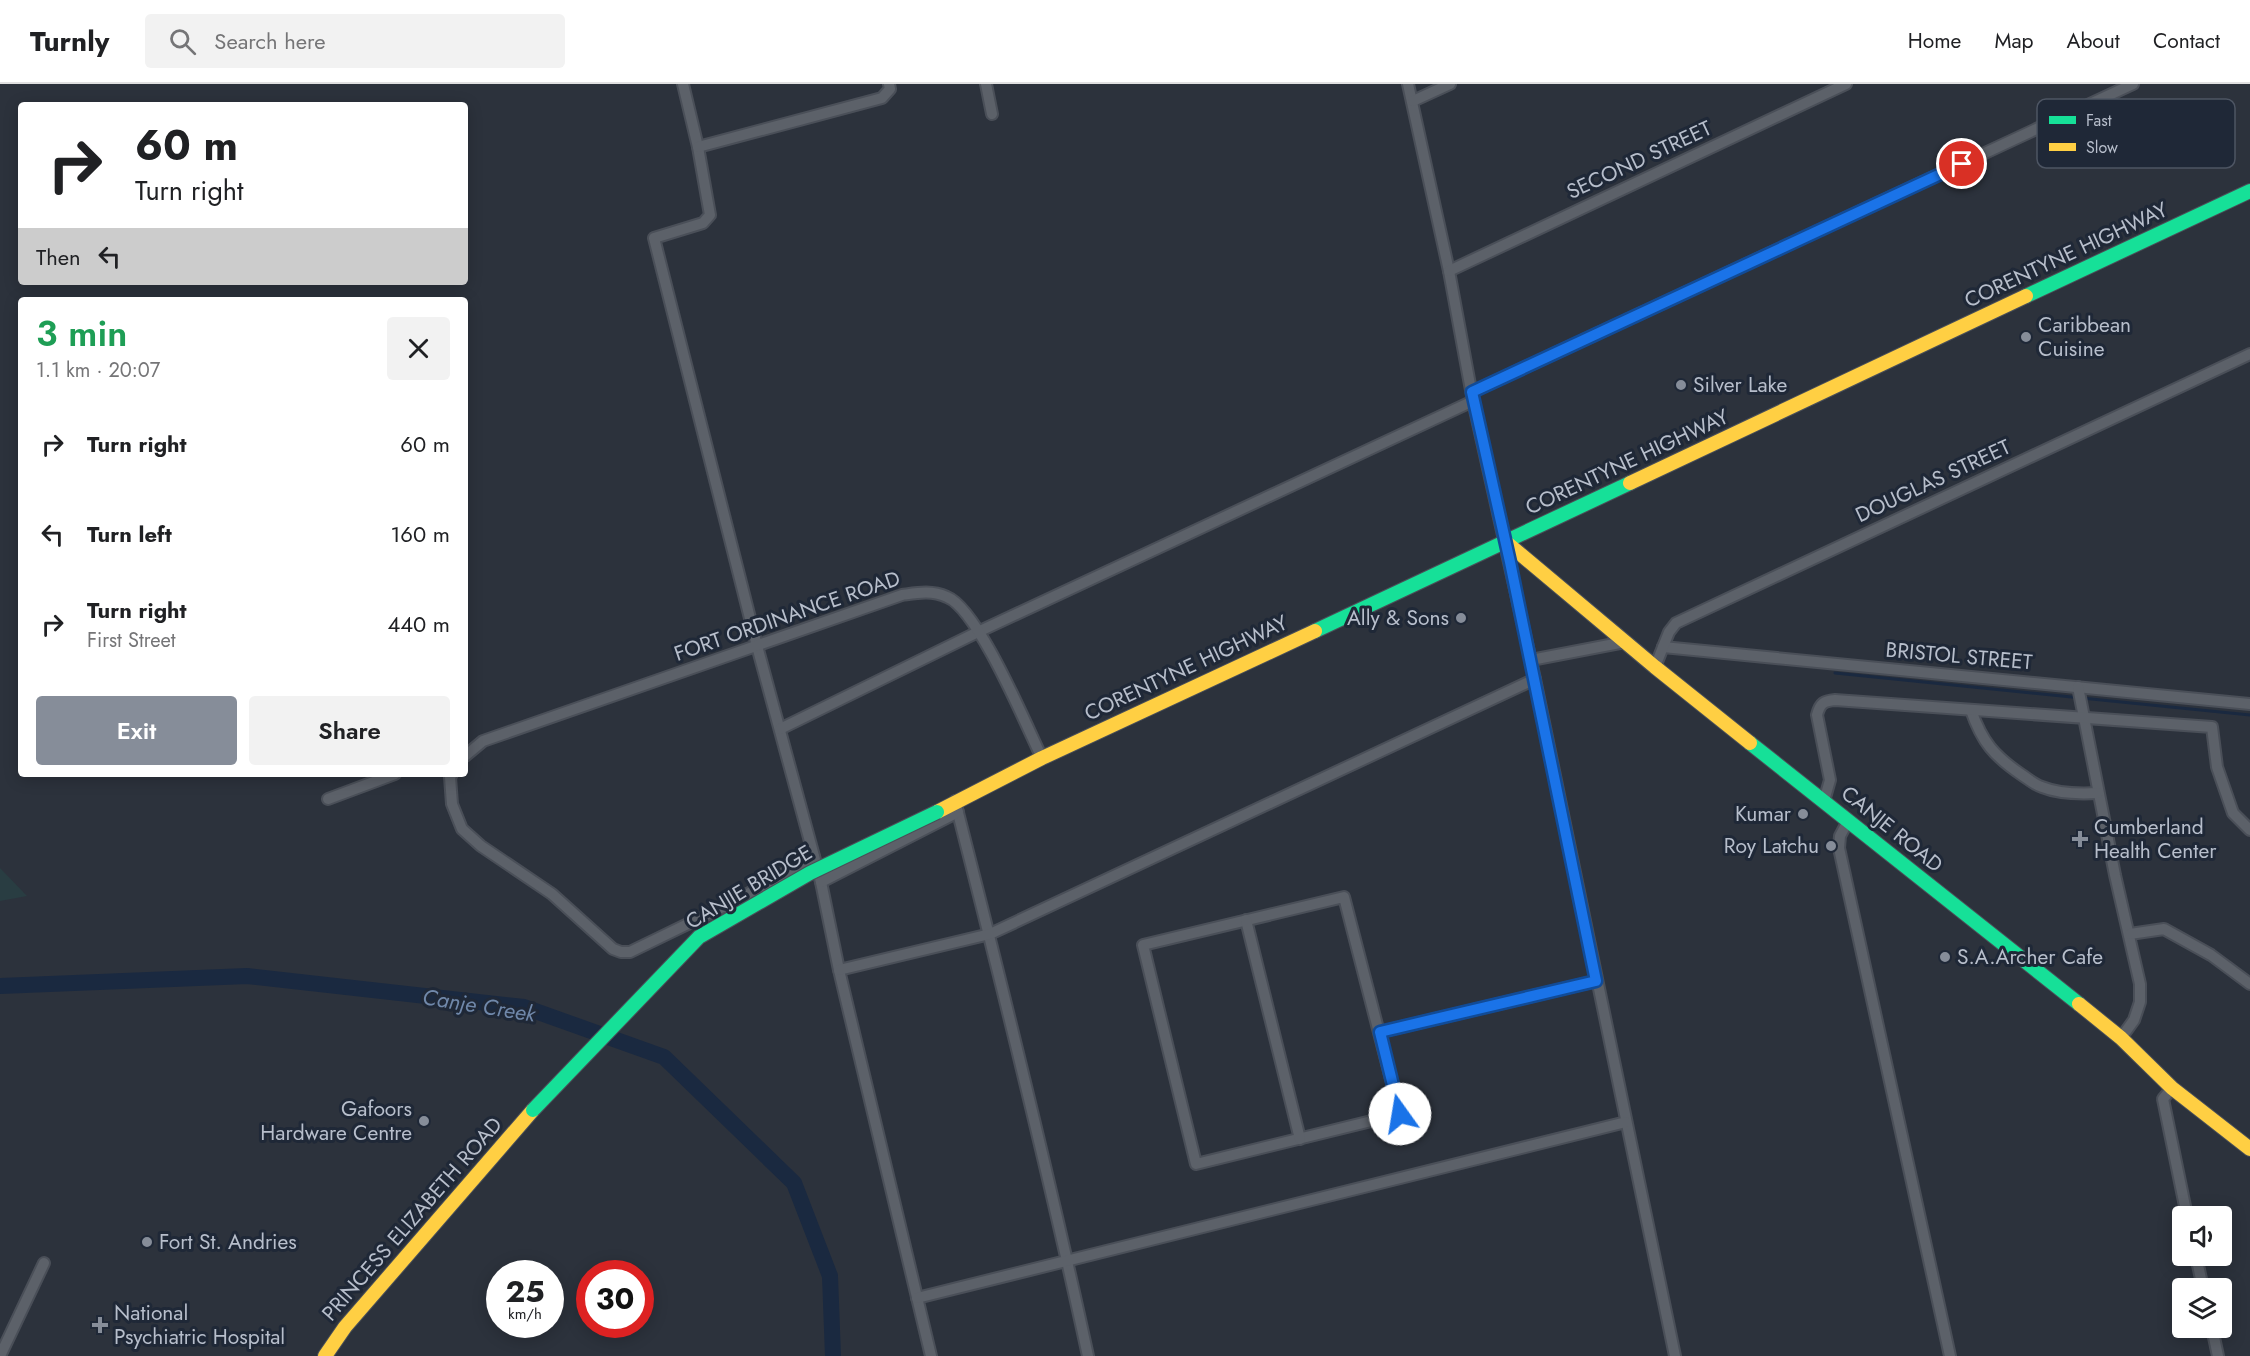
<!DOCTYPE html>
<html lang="en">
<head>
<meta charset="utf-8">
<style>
	body { margin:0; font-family:Jost,sans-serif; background:#f2f2f2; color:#202124; height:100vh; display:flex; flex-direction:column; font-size:22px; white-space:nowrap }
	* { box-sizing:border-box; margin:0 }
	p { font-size:20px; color:#757577 }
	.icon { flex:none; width:33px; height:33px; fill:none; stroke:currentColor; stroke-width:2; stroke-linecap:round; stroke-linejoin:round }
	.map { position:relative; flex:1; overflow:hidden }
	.panel { position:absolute; left:18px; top:213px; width:450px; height:480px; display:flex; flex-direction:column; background:#fff; border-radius:6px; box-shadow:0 3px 15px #0003 }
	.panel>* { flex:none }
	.banner { position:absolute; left:18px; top:18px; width:450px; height:183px; border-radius:6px; box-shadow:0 3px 15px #0003; background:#fff; color:#202124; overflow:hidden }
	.tools { position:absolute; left:2172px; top:1122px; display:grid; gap:12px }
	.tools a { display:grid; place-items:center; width:60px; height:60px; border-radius:6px; background:#fff; box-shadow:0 3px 15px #0003; font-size:30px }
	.speed { position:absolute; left:486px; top:1176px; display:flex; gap:12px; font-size:30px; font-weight:700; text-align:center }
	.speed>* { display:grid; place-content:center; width:78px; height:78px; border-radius:50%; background:#fff; box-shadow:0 3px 15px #0003; line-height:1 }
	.speed small { font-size:15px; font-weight:400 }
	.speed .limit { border:9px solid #d22; background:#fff; color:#111 }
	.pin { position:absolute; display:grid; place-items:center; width:51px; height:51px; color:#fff; margin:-26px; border:3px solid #fff; border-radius:50%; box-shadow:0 2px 6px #0007 }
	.me { position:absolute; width:66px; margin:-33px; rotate:347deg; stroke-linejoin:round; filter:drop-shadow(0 0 4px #0008) }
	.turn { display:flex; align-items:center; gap:21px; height:126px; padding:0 18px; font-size:27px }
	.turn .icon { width:78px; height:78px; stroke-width:2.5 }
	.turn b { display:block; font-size:42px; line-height:51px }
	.then { display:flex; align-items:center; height:57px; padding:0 18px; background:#0003; gap:12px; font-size:22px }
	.round { display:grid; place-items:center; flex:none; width:63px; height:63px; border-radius:6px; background:#f2f2f2 }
	.summary { display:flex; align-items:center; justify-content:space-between; height:102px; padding:0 18px }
	h1 { font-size:36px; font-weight:600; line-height:45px; color:#1e9e55 }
	.button { display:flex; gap:12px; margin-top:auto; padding:12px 18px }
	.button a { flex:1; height:69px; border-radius:6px; background:#868d99; color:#fff; font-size:24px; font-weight:600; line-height:69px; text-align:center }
	.button a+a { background:#f2f2f2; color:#202124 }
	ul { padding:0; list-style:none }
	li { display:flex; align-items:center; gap:18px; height:90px; padding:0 18px }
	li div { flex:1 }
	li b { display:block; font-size:22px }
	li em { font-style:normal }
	header { display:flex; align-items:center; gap:36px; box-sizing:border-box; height:84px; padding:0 30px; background:#fff; border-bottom:2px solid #e0e0e0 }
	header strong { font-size:28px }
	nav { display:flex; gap:33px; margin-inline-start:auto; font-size:21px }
	.search { width:420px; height:54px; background:#f2f2f2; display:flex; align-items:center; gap:15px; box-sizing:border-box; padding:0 21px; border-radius:6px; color:#757577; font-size:22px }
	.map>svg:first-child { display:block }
	.green { fill:#293d42 }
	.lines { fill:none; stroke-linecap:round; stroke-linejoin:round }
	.stream { stroke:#1a2940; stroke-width:3 }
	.river { stroke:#1a2940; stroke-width:16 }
	.street-casing { stroke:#4a4f58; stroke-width:14 }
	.fast-casing { stroke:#4a4f58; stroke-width:16 }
	.slow-casing { stroke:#4a4f58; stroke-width:16 }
	.street { stroke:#5c6169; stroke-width:10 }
	.fast { stroke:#16e098; stroke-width:14 }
	.slow { stroke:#ffcf43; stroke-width:14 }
	.fast-bridge-casing { stroke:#4a4f58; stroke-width:16; stroke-linecap:butt }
	.fast-bridge { stroke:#16e098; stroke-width:14 }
	.route-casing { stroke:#114b97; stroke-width:15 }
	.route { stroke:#1a73e8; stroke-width:10 }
	.poi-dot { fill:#868d99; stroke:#1f2837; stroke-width:2 }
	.labels { text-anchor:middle; stroke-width:6; stroke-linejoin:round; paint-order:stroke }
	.street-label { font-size:21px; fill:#b7becb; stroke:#1f2837 }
	.poi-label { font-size:21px; fill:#b7becb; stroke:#1f2837; text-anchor:start }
	.water-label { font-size:22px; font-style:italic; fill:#7088aa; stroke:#1f2837 }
	.key { fill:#1f2837; stroke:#4d5563; stroke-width:1.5 }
	.key-label { font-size:16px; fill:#b7becb }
</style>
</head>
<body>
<header>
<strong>Turnly</strong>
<div class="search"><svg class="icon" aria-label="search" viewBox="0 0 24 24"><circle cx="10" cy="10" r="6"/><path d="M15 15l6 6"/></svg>Search here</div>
<nav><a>Home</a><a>Map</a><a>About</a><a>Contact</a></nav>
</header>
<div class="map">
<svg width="2250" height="1272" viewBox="0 0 2250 1272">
	<rect width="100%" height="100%" fill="#2c323c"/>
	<!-- green -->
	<path class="green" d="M0,784L27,812L0,817Z"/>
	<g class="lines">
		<!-- stream -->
		<path class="stream" d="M1835,589L2250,631"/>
		<!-- river -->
		<path class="river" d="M0,902L247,892L524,923L664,973L794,1099L830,1192L833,1272"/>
		<defs>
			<g id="street">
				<path d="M683,0L698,63L710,131L703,139L654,154L757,562L821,798L839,886L931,1272"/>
				<path d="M986,0L992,30"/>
				<path d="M1408,0L1449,187L1473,317L1535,595L1675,1272"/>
				<path d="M1413,17L1450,0"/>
				<path d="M698,63L882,14L890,5L889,0"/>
				<path d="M1449,187L1846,0"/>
				<path d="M1472,308L2133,0"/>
				<path d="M1663,563L2250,620"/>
				<path d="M1531,576L1625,558"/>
				<path d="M1655,583L1669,548L1676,539L2250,270"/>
				<path d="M2078,603L2115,791L2140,900V918L2134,936L2121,954"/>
				<path d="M1971,626C1982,658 1994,672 2022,691C2028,695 2035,701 2042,703C2059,710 2080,710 2098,709"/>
				<path d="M780,645L980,547L1473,317"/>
				<path d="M465,672L483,657L902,511C917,509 931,506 947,513C978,525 1026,641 1042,674"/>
				<path d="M452,690L450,693L452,720L462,745L481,762L552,810L613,865L621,868H630L733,818L814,773"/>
				<path d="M328,715L395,690"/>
				<path d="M955,717C1002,901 1048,1086 1088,1272"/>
				<path d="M1824,717L1830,696L1817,631C1820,619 1824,617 1835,616L2212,643L2217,683L2233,729L2250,746"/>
				<path d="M1848,737L1840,752L1839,764L1950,1272"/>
				<path d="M821,798L958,728"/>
				<path d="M1344,813L1400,1030L1196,1080L1143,861Z"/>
				<path d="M1246,836L1300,1055"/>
				<path d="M2130,850L2164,845L2211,871L2250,900"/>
				<path d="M839,886L990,850L1535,595"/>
				<path d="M1380,948L1596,897"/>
				<path d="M2172,1004L2163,1015L2187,1132"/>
				<path d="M2196,1172L2203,1204"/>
				<path d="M917,1214L1626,1038"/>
				<path d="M2212,1244L2218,1272"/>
				<path d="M0,1272L44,1179"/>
			</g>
			<g id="fast">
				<path d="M2026,212L2250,107"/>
				<path d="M1315,547L1630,399"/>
				<path d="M1750,659L2079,920"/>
			</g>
			<g id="slow">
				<path d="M1630,399L2026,212"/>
				<path d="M1506,458L1655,583L1750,659"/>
				<path d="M937,728L1042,674L1315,547"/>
				<path d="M2079,920L2121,954L2172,1004L2250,1065"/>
				<path d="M325,1272L345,1243L533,1026"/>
			</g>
		</defs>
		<!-- street casing -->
		<use href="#street" class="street-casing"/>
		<!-- fast casing -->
		<use href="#fast" class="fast-casing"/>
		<!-- slow casing -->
		<use href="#slow" class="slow-casing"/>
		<!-- street -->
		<use href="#street" class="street"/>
		<!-- fast -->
		<use href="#fast" class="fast"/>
		<!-- slow -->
		<use href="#slow" class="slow"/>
		<defs>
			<path id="fast-bridge" d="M533,1026L699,853L810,789L937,728"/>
		</defs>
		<!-- fast-bridge casing -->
		<use href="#fast-bridge" class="fast-bridge-casing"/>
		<!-- fast-bridge -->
		<use href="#fast-bridge" class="fast-bridge"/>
	</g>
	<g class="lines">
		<defs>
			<path id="route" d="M1400,1030L1380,948L1596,897L1510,478L1472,308L1962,80"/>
		</defs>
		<!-- route casing -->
		<use href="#route" class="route-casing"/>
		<!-- route -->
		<use href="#route" class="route"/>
	</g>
	<!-- markers -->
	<g class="poi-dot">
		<circle cx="2026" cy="253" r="6"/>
		<circle cx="1681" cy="301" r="6"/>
		<circle cx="1461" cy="534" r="6"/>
		<circle cx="1803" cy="730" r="6"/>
		<path d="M2077 746h6v6h6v6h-6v6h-6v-6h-6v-6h6z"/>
		<circle cx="1831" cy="762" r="6"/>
		<circle cx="1945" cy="873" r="6"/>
		<circle cx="424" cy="1037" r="6"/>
		<circle cx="147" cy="1158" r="6"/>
		<path d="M97 1232h6v6h6v6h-6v6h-6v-6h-6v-6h6z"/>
	</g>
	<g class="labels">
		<!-- street labels -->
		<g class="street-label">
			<text transform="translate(1639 76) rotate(-25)" y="7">SECOND STREET</text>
			<text transform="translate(2066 171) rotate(-25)" y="7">CORENTYNE HIGHWAY</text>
			<text transform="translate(1627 378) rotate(-25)" y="7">CORENTYNE HIGHWAY</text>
			<text transform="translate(1933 397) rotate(-25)" y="7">DOUGLAS STREET</text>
			<text transform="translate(787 532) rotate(-19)" y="7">FORT ORDINANCE ROAD</text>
			<text transform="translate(1959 572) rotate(5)" y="7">BRISTOL STREET</text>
			<text transform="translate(1186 584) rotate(-25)" y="7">CORENTYNE HIGHWAY</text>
			<text transform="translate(1892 745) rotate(39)" y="7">CANJE ROAD</text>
			<text transform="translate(749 803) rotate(-31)" y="7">CANJIE BRIDGE</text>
			<text transform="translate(412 1135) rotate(-49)" y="7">PRINCESS ELIZABETH ROAD</text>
		</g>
		<!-- poi labels -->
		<g class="poi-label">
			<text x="2038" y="248">Caribbean<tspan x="2038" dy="24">Cuisine</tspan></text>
			<text x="1693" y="308">Silver Lake</text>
			<text x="1449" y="541" text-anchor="end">Ally &amp; Sons</text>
			<text x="1791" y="737" text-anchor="end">Kumar</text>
			<text x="2094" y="750">Cumberland<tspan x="2094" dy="24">Health Center</tspan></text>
			<text x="1819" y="769" text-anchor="end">Roy Latchu</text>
			<text x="1957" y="880">S.A.Archer Cafe</text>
			<text x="412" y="1032" text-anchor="end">Gafoors<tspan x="412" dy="24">Hardware Centre</tspan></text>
			<text x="159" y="1165">Fort St. Andries</text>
			<text x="114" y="1236">National<tspan x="114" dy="24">Psychiatric Hospital</tspan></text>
		</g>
		<!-- water labels -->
		<g class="water-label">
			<text transform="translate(479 921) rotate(9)" y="8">Canje Creek</text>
		</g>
	</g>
	<!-- legend -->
	<rect x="2037" y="15" width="198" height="69" rx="9" class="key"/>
	<rect x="2049" y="32" width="27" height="8" fill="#16e098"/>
	<rect x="2049" y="59" width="27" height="8" fill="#ffcf43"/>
	<g class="key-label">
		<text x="2086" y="42">Fast</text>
		<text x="2086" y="69">Slow</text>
	</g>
</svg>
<div class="tools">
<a><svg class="icon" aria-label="sound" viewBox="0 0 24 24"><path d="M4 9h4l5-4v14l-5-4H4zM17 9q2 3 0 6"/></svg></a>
<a><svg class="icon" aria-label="layers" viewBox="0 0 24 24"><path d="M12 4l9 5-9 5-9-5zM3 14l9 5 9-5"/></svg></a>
</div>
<div class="speed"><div>25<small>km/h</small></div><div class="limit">30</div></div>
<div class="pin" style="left:1962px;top:80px;background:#d93025"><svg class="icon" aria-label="arrive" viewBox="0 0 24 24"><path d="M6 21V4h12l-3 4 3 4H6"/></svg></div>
<svg class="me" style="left:1400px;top:1030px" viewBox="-20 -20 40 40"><circle r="19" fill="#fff"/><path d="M0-13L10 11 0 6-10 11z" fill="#1a73e8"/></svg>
<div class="banner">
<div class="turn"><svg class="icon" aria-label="right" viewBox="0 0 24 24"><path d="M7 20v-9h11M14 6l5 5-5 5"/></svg><div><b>60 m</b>Turn right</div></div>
<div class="then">Then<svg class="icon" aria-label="left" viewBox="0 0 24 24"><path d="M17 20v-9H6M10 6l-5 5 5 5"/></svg></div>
</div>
<section class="panel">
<div class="summary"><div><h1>3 min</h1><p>1.1 km · 20:07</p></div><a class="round"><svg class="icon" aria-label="close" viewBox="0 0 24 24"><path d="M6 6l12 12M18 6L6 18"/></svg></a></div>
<ul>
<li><svg class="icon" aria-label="right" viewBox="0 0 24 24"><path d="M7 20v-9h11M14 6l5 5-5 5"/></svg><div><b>Turn right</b></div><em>60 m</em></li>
<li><svg class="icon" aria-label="left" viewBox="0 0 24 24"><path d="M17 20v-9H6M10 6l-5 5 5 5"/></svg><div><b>Turn left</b></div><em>160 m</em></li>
<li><svg class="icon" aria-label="right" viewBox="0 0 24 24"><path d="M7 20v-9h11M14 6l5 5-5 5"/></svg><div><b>Turn right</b><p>First Street</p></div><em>440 m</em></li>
</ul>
<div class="button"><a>Exit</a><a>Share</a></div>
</section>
</div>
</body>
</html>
